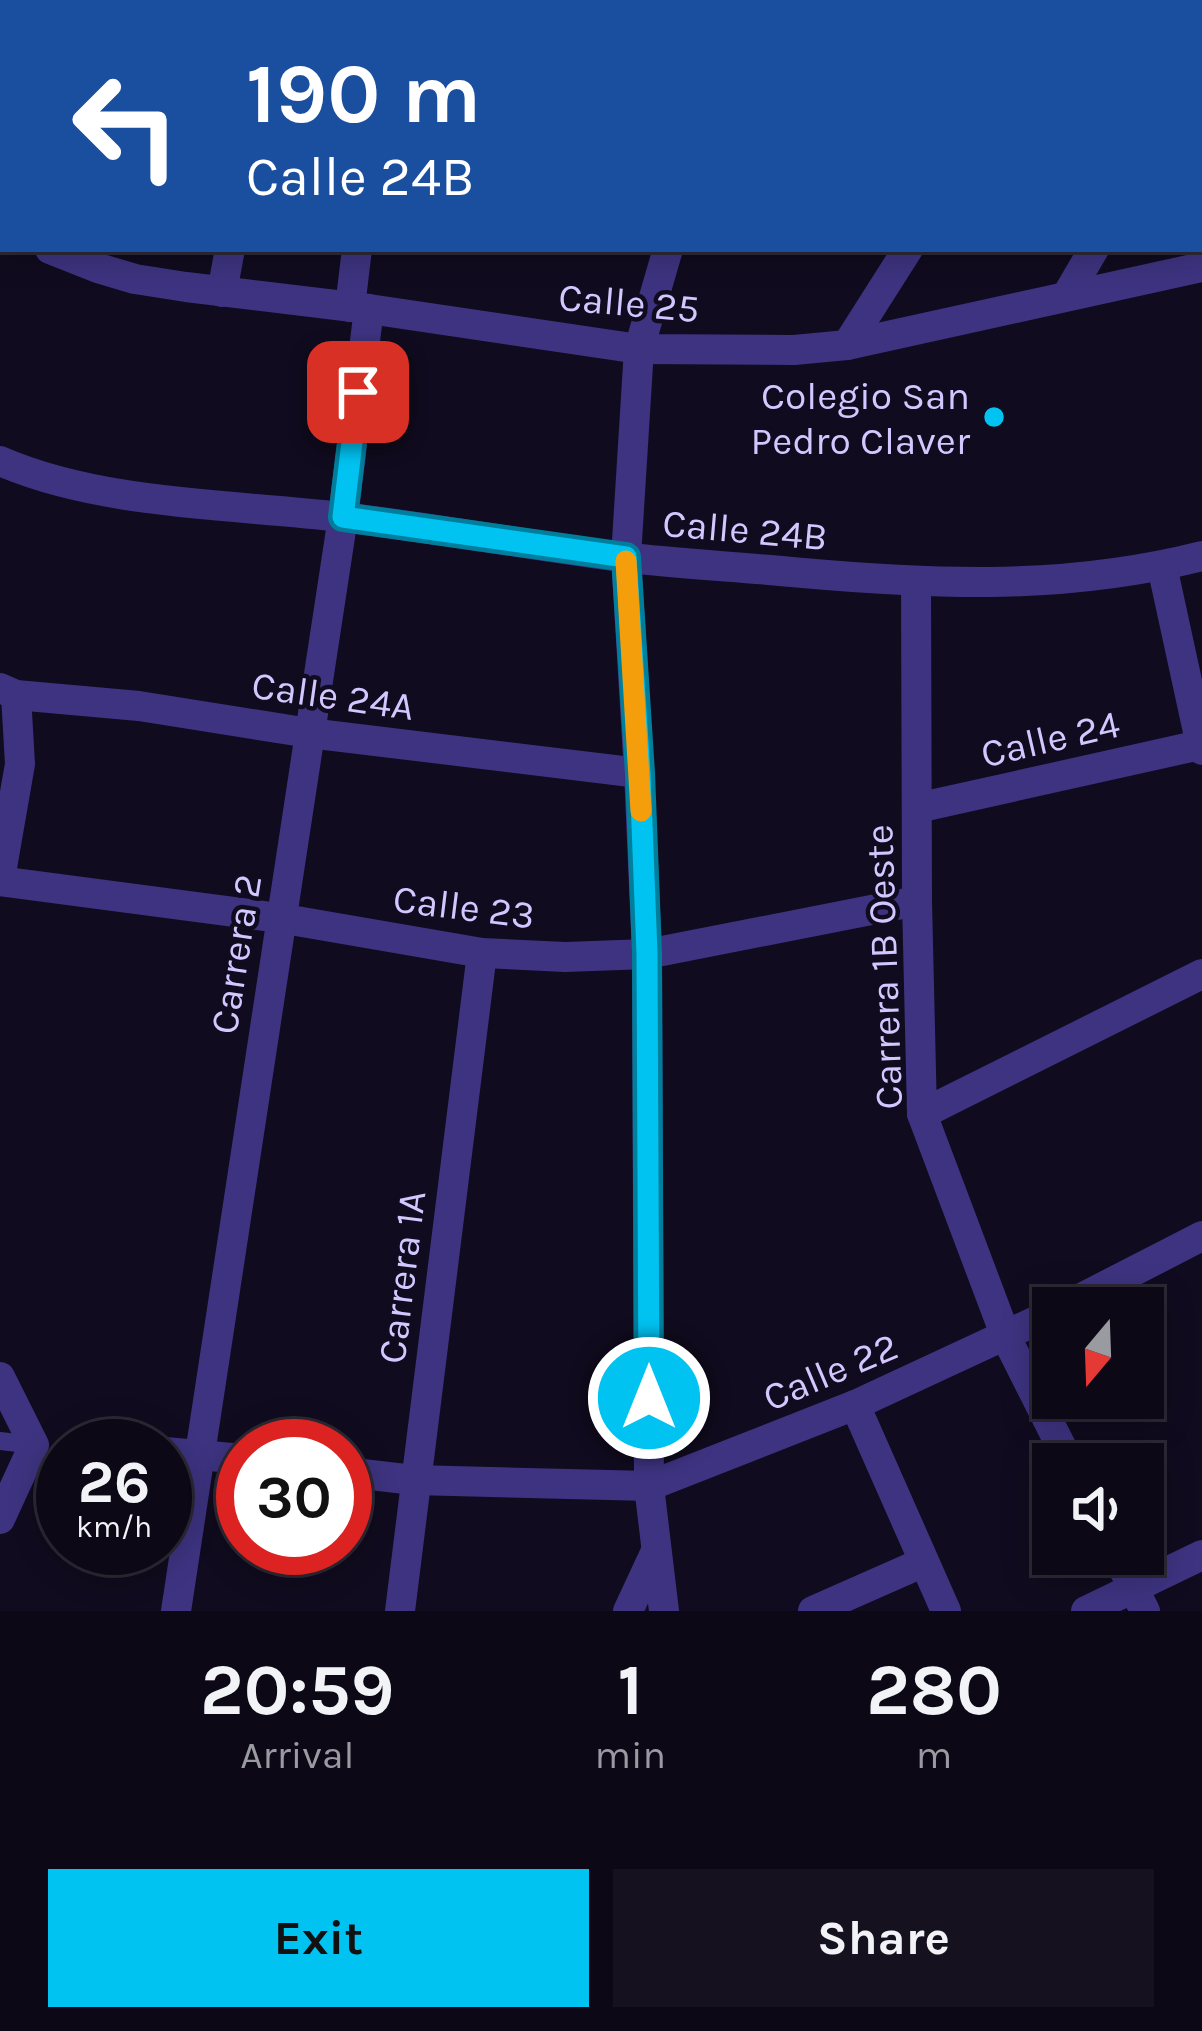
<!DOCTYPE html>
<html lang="en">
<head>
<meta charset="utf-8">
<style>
	body { margin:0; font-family:Karla,sans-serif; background:#15111f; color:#f1f3f6; height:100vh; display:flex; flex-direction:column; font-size:45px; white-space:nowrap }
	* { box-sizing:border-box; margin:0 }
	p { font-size:39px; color:#9a9aa1 }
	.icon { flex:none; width:66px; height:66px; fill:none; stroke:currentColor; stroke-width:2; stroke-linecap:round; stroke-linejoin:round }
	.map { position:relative; height:1611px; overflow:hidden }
	.details { display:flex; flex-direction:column; background:#0c0816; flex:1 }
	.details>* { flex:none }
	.banner { position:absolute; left:0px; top:0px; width:1203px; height:252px; box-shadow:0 6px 30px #0003,0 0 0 3px #2c2935; background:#1a4fa0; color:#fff; overflow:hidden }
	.needle { width:78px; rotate:199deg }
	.tools { position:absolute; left:1032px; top:1287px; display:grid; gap:24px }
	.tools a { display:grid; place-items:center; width:132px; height:132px; border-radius:0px; background:#0c0816; box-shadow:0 6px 30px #0003,0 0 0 3px #2c2935; font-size:60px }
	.speed { position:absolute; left:36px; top:1419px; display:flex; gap:24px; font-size:60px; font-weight:700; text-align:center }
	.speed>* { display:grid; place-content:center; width:156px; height:156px; border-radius:50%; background:#0c0816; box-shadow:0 6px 30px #0003,0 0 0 3px #2c2935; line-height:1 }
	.speed small { font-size:30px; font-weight:400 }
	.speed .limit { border:18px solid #d22; background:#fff; color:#111 }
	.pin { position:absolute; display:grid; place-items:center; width:102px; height:102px; color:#fff; margin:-51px; border-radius:24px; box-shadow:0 6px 18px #0006 }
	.me { position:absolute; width:132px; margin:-66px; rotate:0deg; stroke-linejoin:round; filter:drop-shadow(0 0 9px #0008) }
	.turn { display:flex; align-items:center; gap:42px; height:252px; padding:0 48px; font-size:54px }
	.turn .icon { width:156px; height:156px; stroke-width:2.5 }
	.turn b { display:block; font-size:84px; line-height:102px }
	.eta { display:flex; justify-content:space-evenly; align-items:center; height:204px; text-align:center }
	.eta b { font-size:72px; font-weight:700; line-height:84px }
	.primary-button { display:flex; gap:24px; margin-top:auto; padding:24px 48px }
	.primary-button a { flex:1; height:138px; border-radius:0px; background:#00c3f2; color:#111; font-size:48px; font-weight:700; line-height:138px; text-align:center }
	.primary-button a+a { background:#15111f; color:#f1f3f6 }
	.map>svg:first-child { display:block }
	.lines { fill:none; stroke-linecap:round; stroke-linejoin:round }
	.service { stroke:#3d3380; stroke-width:18 }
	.minor { stroke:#3d3380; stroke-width:30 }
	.tertiary { stroke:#3d3380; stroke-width:30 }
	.route-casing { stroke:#007f9d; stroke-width:30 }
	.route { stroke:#00c3f2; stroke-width:21 }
	.slow { stroke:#f59e0b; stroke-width:21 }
	.poi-dot { fill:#00c3f2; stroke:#100b1e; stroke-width:4.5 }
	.labels { text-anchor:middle; stroke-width:9; stroke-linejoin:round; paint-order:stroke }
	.street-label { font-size:39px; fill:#d3c7ff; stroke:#100b1e }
	.poi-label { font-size:39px; fill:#d3c7ff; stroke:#100b1e; text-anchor:end }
</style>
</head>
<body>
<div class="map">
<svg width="1202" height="1611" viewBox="0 0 1202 1611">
	<rect width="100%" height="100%" fill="#100b1e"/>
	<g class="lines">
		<!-- service -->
		<path class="service" d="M0,1441L34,1445"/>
		<!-- minor -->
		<g class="minor">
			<path d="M376,0L388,3"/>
			<path d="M282,3V0"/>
			<path d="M746,3L747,0"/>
			<path d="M1200,70L1202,67"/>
			<path d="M0,89H3"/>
			<path d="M222,292L230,249"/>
			<path d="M1067,295L1094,249"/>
			<path d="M350,307L357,249"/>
			<path d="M0,461C101,505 232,504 341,517C435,528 528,545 621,557C681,564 742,567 803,573C940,585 1067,590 1202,556"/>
			<path d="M1162,566L1202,750"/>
			<path d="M916,583L917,901L922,1114L1006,1337L1070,1464"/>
			<path d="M0,688L16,695L139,706L309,733L639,773"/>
			<path d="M917,808L1200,745"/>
			<path d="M0,879L20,764L16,695"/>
			<path d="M0,881L279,918L482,953L565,957L647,954L917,901"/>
			<path d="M922,1114L1202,974"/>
			<path d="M1062,1308L1202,1236"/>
			<path d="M0,1377L34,1445L0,1519"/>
			<path d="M855,1405L946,1611"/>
			<path d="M165,1452L243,1459"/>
			<path d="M345,1472L414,1480L649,1486L855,1405L1053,1313"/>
			<path d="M1116,1554L1145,1611"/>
			<path d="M176,1611L343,517L369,309"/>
			<path d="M400,1611L482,953"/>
			<path d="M628,1611L656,1551"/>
			<path d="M664,1611L649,1486L647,954L639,773L626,557L639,349L668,249"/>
			<path d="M813,1611L924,1562"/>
			<path d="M1086,1611L1202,1555"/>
		</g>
		<!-- tertiary -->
		<g class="tertiary">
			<path d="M1064,3L1066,0"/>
			<path d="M0,224L3,225"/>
			<path d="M50,249L98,268L135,279L186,287L369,309L639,349L794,350L847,345L1202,267"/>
			<path d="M847,345L908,249"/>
		</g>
	</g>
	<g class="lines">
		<defs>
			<path id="route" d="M358,392L343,517L626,557L640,773L647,954L649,1398"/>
		</defs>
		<!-- route casing -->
		<use href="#route" class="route-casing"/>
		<!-- route -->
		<use href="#route" class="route"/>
		<!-- slow -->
		<path class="slow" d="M626,561L641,811"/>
	</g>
	<!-- markers -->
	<circle class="poi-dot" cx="994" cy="417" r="12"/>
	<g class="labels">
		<!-- street labels -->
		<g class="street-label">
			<text transform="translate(629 302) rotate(5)" y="14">Calle 25</text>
			<text transform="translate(745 529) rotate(5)" y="14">Calle 24B</text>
			<text transform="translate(333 695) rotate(8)" y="14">Calle 24A</text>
			<text transform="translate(1050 738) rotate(-13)" y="14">Calle 24</text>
			<text transform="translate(464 906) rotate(7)" y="14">Calle 23</text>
			<text transform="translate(235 954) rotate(-81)" y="14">Carrera 2</text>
			<text transform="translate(883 967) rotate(-92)" y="14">Carrera 1B Oeste</text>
			<text transform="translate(401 1277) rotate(-83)" y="14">Carrera 1A</text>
			<text transform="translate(830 1371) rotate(-23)" y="14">Calle 22</text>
		</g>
		<!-- poi labels -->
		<g class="poi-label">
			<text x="970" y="409">Colegio San<tspan x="970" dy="45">Pedro Claver</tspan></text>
		</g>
	</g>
</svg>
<div class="tools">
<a><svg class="needle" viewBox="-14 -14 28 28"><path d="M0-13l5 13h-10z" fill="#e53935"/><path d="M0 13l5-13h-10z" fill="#9a9aa1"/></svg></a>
<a><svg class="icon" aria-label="sound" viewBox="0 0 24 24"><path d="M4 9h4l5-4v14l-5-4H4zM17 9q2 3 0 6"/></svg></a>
</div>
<div class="speed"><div>26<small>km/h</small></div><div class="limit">30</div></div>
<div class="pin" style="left:358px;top:392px;background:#d93025"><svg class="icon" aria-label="arrive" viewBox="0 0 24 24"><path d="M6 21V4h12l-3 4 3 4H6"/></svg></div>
<svg class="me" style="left:649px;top:1398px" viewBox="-20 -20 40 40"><circle r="17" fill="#00c3f2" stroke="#fff" stroke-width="3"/><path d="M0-11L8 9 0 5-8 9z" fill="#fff"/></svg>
<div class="banner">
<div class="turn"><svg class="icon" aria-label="left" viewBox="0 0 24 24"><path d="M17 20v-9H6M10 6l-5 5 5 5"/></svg><div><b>190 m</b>Calle 24B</div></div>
</div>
</div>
<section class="details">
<div class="eta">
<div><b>20:59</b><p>Arrival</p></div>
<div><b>1</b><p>min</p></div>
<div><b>280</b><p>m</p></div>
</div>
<div class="primary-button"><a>Exit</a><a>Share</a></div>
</section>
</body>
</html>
